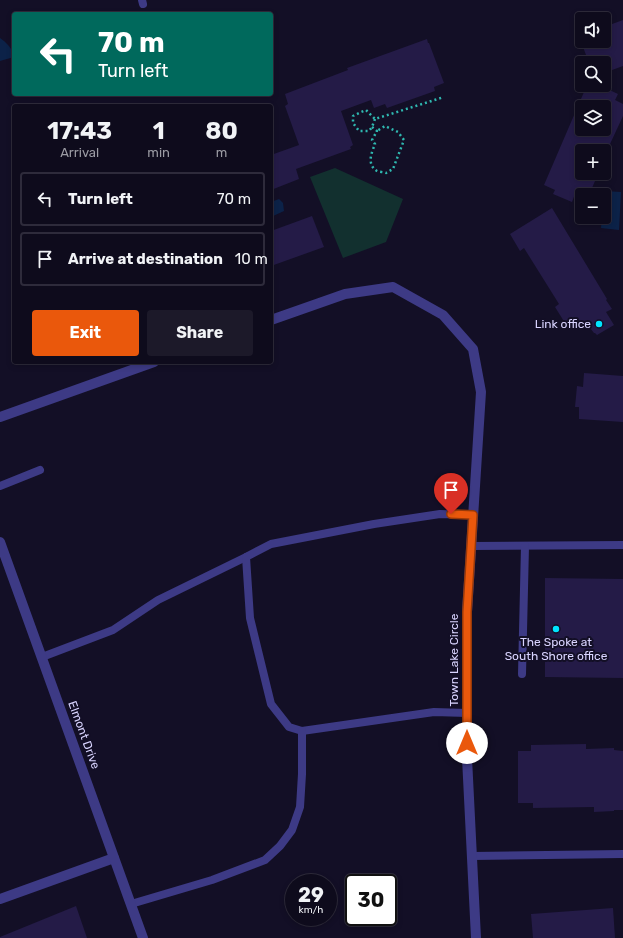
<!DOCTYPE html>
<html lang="en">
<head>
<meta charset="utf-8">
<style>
	body { margin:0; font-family:Rubik,sans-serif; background:#1c1929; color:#f1f3f6; height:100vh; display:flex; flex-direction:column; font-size:15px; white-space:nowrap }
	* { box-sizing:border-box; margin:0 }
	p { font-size:13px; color:#9b9ba3 }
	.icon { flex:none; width:22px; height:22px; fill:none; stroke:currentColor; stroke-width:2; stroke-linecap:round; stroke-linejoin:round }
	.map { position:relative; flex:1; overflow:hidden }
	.drawer { position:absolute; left:12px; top:104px; width:261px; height:260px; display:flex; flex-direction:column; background:#0e0b1c; border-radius:4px; box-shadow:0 2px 6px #0003,0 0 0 1px #2e2b3b }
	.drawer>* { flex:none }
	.top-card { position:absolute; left:12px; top:12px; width:261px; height:84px; border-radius:4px; box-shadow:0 2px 6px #0003,0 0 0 1px #2e2b3b; background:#00695c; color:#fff; overflow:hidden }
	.tools { position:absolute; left:575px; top:12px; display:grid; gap:8px }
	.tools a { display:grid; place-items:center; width:36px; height:36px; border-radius:4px; background:#0e0b1c; box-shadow:0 2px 6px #0003,0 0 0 1px #2e2b3b; font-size:20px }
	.speed { position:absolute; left:285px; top:874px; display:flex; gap:8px; font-size:20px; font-weight:700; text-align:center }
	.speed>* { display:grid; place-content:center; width:52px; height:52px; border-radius:50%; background:#0e0b1c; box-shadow:0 2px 6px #0003,0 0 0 1px #2e2b3b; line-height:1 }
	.speed small { font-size:10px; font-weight:400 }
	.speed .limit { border:2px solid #111; border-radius:6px; background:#fff; color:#111 }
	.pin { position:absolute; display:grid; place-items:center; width:34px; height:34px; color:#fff; margin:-41px -17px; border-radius:50% 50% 50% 0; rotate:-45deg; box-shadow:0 0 4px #0007 }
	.pin .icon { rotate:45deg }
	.me { position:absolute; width:44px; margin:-22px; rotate:0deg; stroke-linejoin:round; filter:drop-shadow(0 0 3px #0008) }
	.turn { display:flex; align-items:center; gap:14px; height:84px; padding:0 20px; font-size:18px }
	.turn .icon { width:52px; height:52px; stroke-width:2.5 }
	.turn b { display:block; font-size:28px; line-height:34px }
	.eta { display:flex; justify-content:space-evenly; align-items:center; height:68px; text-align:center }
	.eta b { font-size:24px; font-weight:700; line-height:28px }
	.action { display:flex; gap:8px; margin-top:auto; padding:8px 20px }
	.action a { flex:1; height:46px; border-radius:4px; background:#ea580c; color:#fff; font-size:16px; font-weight:700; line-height:46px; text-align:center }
	.action a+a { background:#1c1929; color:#f1f3f6 }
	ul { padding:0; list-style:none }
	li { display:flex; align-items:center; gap:12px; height:54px; margin:0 8px 6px; padding:0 12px; border:2px solid #2e2b3b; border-radius:4px }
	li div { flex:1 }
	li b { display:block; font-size:15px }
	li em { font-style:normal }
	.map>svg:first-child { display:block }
	.green { fill:#12302f }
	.water { fill:#0c2248 }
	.building { fill:#241b47; fill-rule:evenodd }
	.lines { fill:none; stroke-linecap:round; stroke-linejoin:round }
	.path { stroke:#2fb8b0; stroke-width:2.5; stroke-dasharray:2 3; stroke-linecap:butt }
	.service { stroke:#3d3a85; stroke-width:8 }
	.minor { stroke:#3d3a85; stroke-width:10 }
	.tertiary { stroke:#3d3a85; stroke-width:10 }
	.route-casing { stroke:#983908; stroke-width:10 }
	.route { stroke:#ea580c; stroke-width:7 }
	.poi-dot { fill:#00e5ff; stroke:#130f26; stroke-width:1.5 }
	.labels { text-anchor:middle; stroke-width:4; stroke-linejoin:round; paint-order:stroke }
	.poi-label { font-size:12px; fill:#d9d4ff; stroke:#130f26; text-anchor:end }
	.street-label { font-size:12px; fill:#d9d4ff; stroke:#130f26 }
</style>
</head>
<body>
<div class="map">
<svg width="623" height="938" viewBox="0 0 623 938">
	<rect width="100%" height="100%" fill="#130f26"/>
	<!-- green -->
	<path class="green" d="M335,168L403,199L386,242L343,258L310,177Z"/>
	<!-- water -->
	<g class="water">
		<path d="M0,38C6,42 13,49 14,57L0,61Z"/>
		<path d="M604,191L621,192L619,230L601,228L602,217H604Z"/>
		<path d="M279,199L283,203L284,211L271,217V202Z"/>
	</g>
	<!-- building -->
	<g class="building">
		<path d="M623,20V66L604,73V63H589L579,36L582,35V41H604V27Z"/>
		<path d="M427,39L428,43H429L444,83L434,87L435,91L387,108L385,104L374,108L371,100L341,111L353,145L350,147L351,149L296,169L299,179L271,190V155L299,145L285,106L288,104L285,94L348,70L347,68Z"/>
		<path d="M587,85H599L618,94L615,100L623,104V116L604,157V151H582V173H597L594,180L595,181L589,195H582V197L575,194L572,202L553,194L555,190L544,185ZM582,107H604V129H582Z"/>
		<path d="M552,208L607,299L606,300L612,309L606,312L614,325L597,335L595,333H594L587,324L581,328L575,317L565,323L555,307L559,304L524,248L520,251L510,234Z"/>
		<path d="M312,216L324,247L271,266V231Z"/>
		<path d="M584,373L623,376V422L579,419V407H575L577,386L583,387Z"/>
		<path d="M545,578L623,579V678L545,677Z"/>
		<path d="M586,744V749L614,748V750L623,751V810H614V811L594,812V807L533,808V803H518V751H531V745Z"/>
		<path d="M76,906L87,938H0V937Z"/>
		<path d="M613,908L615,938H533L531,914Z"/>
	</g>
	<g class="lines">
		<!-- path -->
		<g class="path">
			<path d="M375,119L372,127L369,131H359L353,123V116L361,112L366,110L375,119L444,97"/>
			<path d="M372,127L377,131L372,140L375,144C372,152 366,164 377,171C379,172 384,172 386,173L393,169L404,140L398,132L385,126L377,131"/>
		</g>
		<!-- service -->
		<g class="service">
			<path d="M142,0L143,4"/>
			<path d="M0,486L40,470"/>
			<path d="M472,546L623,545"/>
			<path d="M42,657L113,630L158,600L246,557"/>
			<path d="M522,674L525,546"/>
			<path d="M467,713L434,712L302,731L289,727L271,704L250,618L246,557L271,544L374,524L440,514L473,515"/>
			<path d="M472,856L623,854"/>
			<path d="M131,904L212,880L265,860L280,846L292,830L300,807L302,774V731"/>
		</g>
		<!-- minor -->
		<g class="minor">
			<path d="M271,320L345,294L393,287L443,315L473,349L481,392L467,612V758L476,938"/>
			<path d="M0,417L154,362"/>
			<path d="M0,899L114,858"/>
		</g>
		<!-- tertiary -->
		<path class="tertiary" d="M0,542L143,938"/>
	</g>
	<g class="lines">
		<defs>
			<path id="route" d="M451,514L473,515L467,612V743"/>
		</defs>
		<!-- route casing -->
		<use href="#route" class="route-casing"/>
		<!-- route -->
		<use href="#route" class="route"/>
	</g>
	<!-- markers -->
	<g class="poi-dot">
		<circle cx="599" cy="324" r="4"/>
		<circle cx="556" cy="629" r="4"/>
	</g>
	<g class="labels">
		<!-- poi labels -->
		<g class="poi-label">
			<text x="591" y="328">Link office</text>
			<text x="556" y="646" text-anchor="middle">The Spoke at<tspan x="556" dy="14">South Shore office</tspan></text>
		</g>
		<!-- street labels -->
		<g class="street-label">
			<text transform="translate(454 660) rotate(-90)" y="4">Town Lake Circle</text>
			<text transform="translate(84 735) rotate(70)" y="4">Elmont Drive</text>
		</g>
	</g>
</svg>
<div class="tools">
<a><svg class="icon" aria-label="sound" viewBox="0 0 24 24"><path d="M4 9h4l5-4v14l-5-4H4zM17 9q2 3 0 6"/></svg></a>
<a><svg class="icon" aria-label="search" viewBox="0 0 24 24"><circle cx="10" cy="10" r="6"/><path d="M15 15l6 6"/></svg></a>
<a><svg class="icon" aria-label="layers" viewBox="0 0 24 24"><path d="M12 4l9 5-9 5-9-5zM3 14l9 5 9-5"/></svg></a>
<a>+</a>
<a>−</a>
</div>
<div class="speed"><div>29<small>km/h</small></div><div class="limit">30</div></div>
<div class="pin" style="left:451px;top:514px;background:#d93025"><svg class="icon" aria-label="arrive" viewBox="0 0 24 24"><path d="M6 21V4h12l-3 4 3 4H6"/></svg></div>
<svg class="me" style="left:467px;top:743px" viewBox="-20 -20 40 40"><circle r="19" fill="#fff"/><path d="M0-13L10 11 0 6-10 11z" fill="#ea580c"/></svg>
<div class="top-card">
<div class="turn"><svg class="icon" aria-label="left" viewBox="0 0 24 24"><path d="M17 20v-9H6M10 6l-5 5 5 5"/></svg><div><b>70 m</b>Turn left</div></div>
</div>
<section class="drawer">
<div class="eta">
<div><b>17:43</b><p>Arrival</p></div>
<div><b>1</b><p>min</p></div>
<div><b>80</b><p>m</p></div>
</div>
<ul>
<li><svg class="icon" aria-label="left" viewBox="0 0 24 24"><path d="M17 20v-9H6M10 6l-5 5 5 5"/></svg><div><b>Turn left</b></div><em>70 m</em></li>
<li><svg class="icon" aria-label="arrive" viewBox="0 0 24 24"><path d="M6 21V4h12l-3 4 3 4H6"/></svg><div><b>Arrive at destination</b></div><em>10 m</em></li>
</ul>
<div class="action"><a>Exit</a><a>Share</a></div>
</section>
</div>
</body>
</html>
